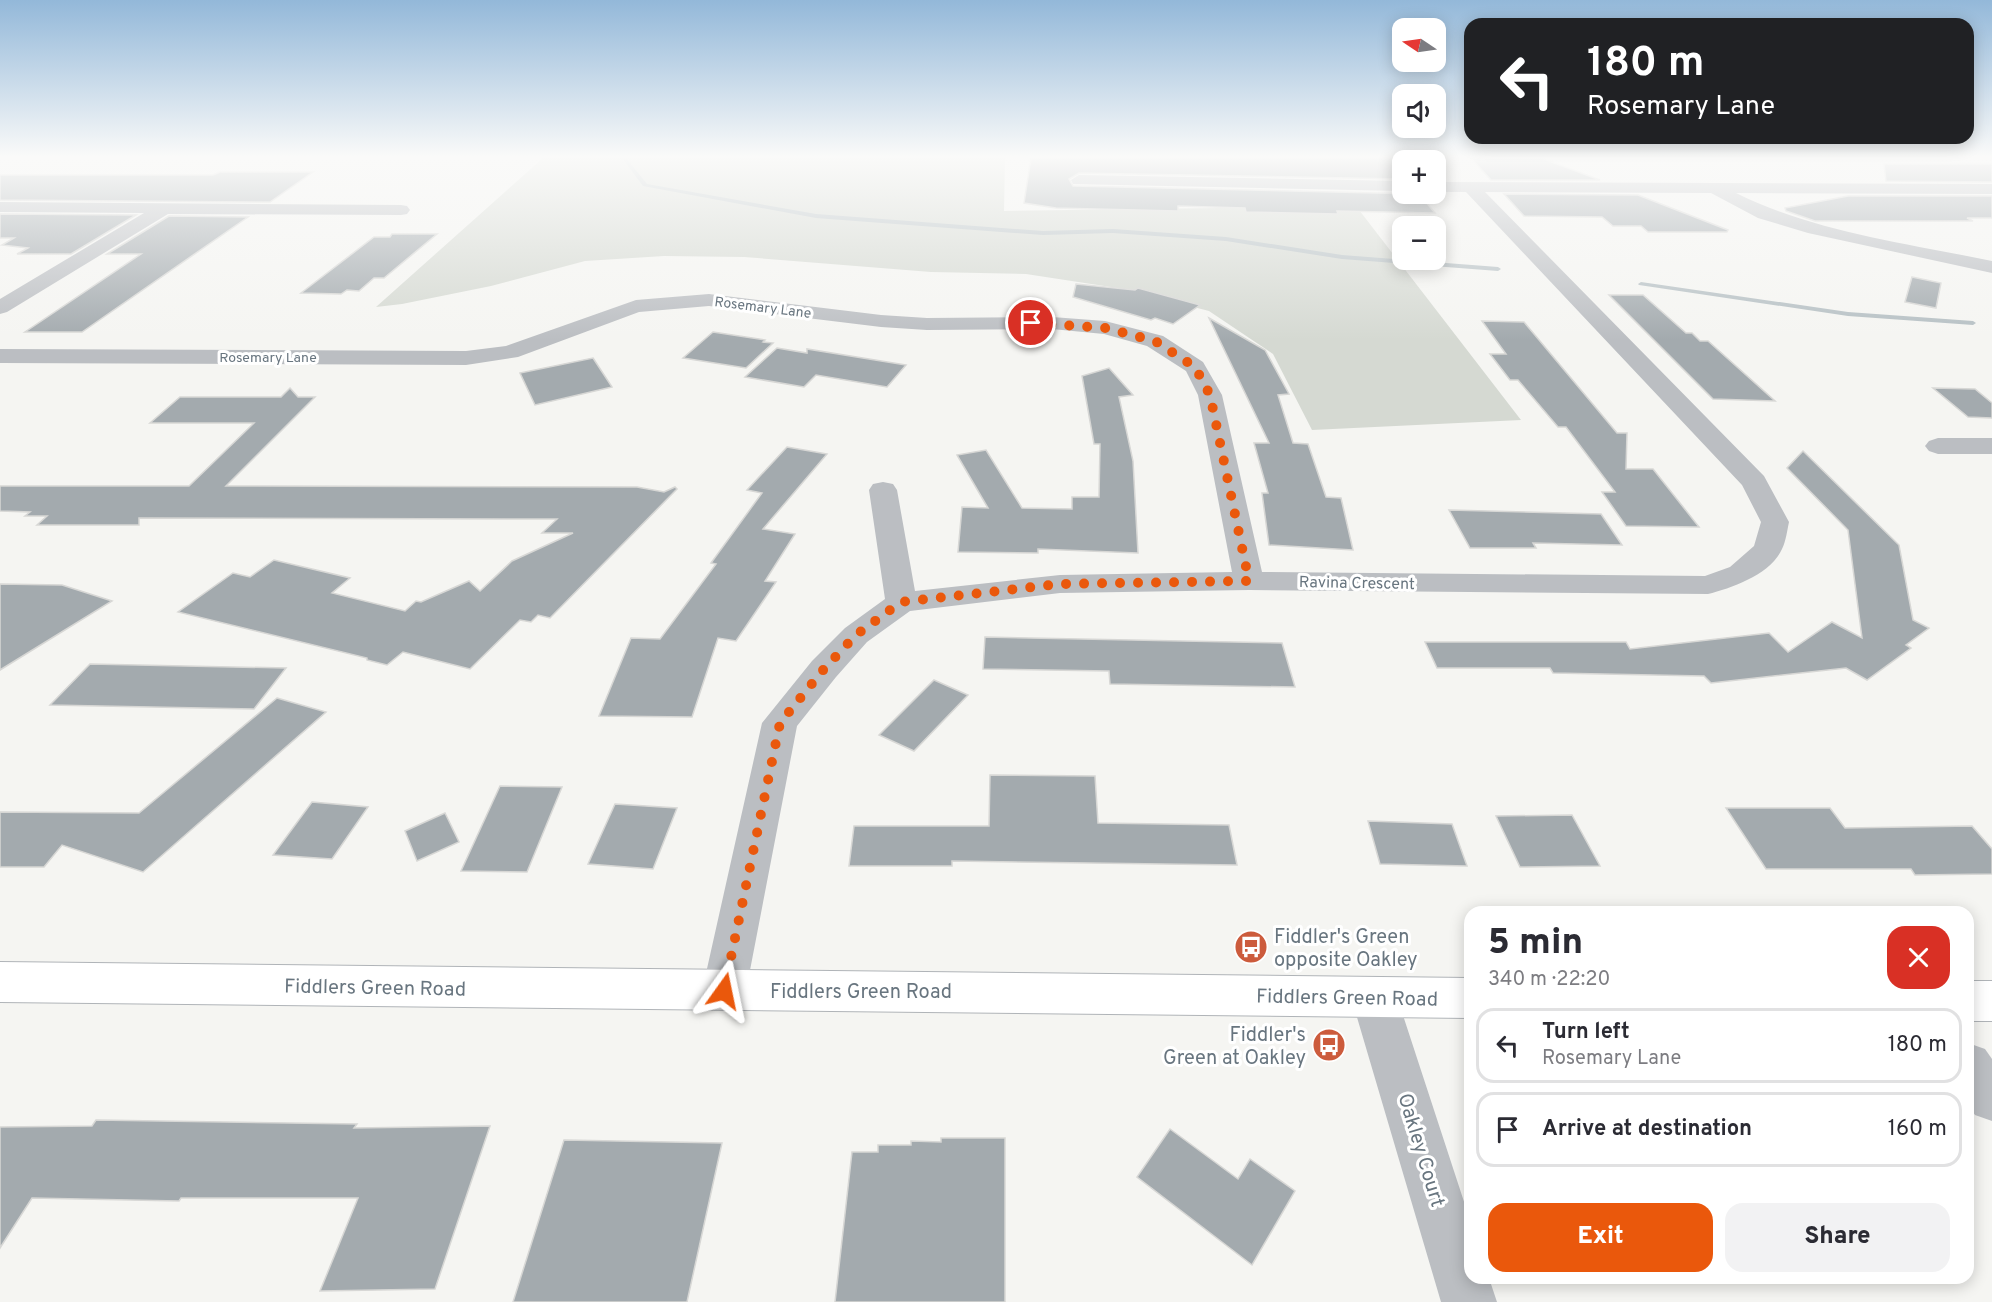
<!DOCTYPE html>
<html lang="en">
<head>
<meta charset="utf-8">
<style>
	body { margin:0; font-family:Overpass,sans-serif; background:#f2f2f3; color:#2b2b33; height:100vh; display:flex; flex-direction:column; font-size:22px; white-space:nowrap }
	* { box-sizing:border-box; margin:0 }
	p { font-size:20px; color:#7c7c81 }
	.icon { flex:none; width:33px; height:33px; fill:none; stroke:currentColor; stroke-width:2; stroke-linecap:round; stroke-linejoin:round }
	.map { position:relative; flex:1; overflow:hidden }
	.sheet { position:absolute; left:1464px; top:906px; width:510px; height:378px; display:flex; flex-direction:column; background:#fff; border-radius:18px; box-shadow:0 3px 15px #0003 }
	.sheet>* { flex:none }
	.guide { position:absolute; left:1464px; top:18px; width:510px; height:126px; border-radius:18px; box-shadow:0 3px 15px #0003; background:#202124; color:#fff; overflow:hidden }
	.needle { width:39px; rotate:283deg }
	.tools { position:absolute; left:1392px; top:18px; display:grid; gap:12px }
	.tools a { display:grid; place-items:center; width:54px; height:54px; border-radius:12px; background:#fff; box-shadow:0 3px 15px #0003; font-size:30px }
	.pin { position:absolute; display:grid; place-items:center; width:51px; height:51px; color:#fff; margin:-26px; border:3px solid #fff; border-radius:50%; box-shadow:0 2px 6px #0007 }
	.me { position:absolute; width:66px; margin:-33px; rotate:12deg; stroke-linejoin:round; filter:drop-shadow(0 0 4px #0008) }
	.turn { display:flex; align-items:center; gap:21px; height:126px; padding:0 24px; font-size:27px }
	.turn .icon { width:78px; height:78px; stroke-width:2.5 }
	.turn b { display:block; font-size:42px; line-height:51px }
	.round { display:grid; place-items:center; flex:none; width:63px; height:63px; border-radius:18px; background:#f2f2f3 }
	.overview { display:flex; align-items:center; justify-content:space-between; height:102px; padding:0 24px }
	h1 { font-size:36px; font-weight:800; line-height:45px }
	.primary-button { display:flex; gap:12px; margin-top:auto; padding:12px 24px }
	.primary-button a { flex:1; height:69px; border-radius:18px; background:#ea580c; color:#fff; font-size:24px; font-weight:800; line-height:69px; text-align:center }
	.primary-button a+a { background:#f2f2f3; color:#2b2b33 }
	ul { padding:0; list-style:none }
	li { display:flex; align-items:center; gap:18px; height:75px; margin:0 12px 9px; padding:0 12px; border:3px solid #e1e1e2; border-radius:18px }
	li div { flex:1 }
	li b { display:block; font-size:22px }
	li em { font-style:normal }
	.map>svg:first-child { display:block }
	.green { fill:#d5d9d2 }
	.lines { fill:none; stroke-linecap:round; stroke-linejoin:round }
	.stream { fill:#b5bfc3; fill-rule:evenodd }
	.building { fill:#a3aaae; stroke:#d7d7d5; stroke-width:1.5 }
	.secondary-casing { stroke:#b0b4b8; stroke-width:2 }
	.minor { fill:#bbbec2; fill-rule:evenodd }
	.secondary { fill:#fff; fill-rule:evenodd }
	.route { stroke:#ea580c; stroke-width:10; stroke-dasharray:0 18 }
	.labels { text-anchor:middle; stroke-width:6; stroke-linejoin:round; paint-order:stroke }
	.far-street-label { font-size:14px; fill:#68757f; stroke:#fff }
	.street-label { font-size:16px; fill:#68757f; stroke:#fff }
	.near-poi-label { font-size:20px; fill:#68757f; stroke:#fff; text-anchor:start }
	.near-street-label { font-size:20px; fill:#68757f; stroke:#fff }
</style>
</head>
<body>
<div class="map">
<svg width="1992" height="1302" viewBox="0 0 1992 1302">
	<rect width="100%" height="100%" fill="#f5f5f2"/>
	<!-- green -->
	<path class="green" d="M543,158H1005L1004,211L1356,206L1521,420L1312,430L1273,354L1209,311L1124,289L1026,274L931,272L744,257L664,256L585,261L491,286L402,304L376,307Z"/>
	<g class="lines">
		<!-- stream -->
		<g class="stream">
			<path d="M622,158H626L647,184L816,214L1043,231L1113,229L1226,237L1342,255L1498,267L1501,269L1498,271L1342,259L1226,241L1113,233L1043,235L816,218L643,186Z"/>
			<path d="M1641,282L1848,312L1973,321L1976,323L1973,325L1848,316L1639,285L1638,284Z"/>
		</g>
	</g>
	<!-- building -->
	<g class="building">
		<path d="M1031,158H1391L1402,172V179L1079,173L1069,179L1073,186L1419,194L1435,213L1337,211L1338,214L1246,212L1245,208L1178,206V211L1056,208L1024,203Z"/>
		<path d="M1471,158H1541L1600,180H1491Z"/>
		<path d="M1884,164H1992V182L1886,181Z"/>
		<path d="M220,172H313L270,202L0,200V175H213Z"/>
		<path d="M1504,194L1638,195L1728,230L1727,232H1648L1641,226H1613L1602,217L1524,216Z"/>
		<path d="M1848,196H1992V218H1967L1973,221H1815L1786,211L1785,208Z"/>
		<path d="M0,214L136,215L71,254H17L28,248L2,245L14,238H0Z"/>
		<path d="M169,216L248,217L82,332H25L141,254H107Z"/>
		<path d="M392,234H437L384,278H374L359,291L347,290L341,294L301,293L374,237H390Z"/>
		<path d="M1912,277L1941,283L1936,308L1905,302Z"/>
		<path d="M1076,284L1135,290L1138,288L1200,305L1173,324L1155,318L1151,320L1073,297Z"/>
		<path d="M1609,295H1643L1686,333H1692L1700,341H1708L1775,401L1713,399Z"/>
		<path d="M1209,318L1265,350L1289,394L1278,395L1293,443L1308,444L1326,497L1341,498L1353,550L1269,545L1262,493H1268L1254,443H1269Z"/>
		<path d="M1482,321L1524,322L1617,433H1627L1626,469H1653L1699,527L1626,526L1602,492H1615L1566,427H1558L1518,380H1510L1490,354H1506Z"/>
		<path d="M713,332L765,340L763,342L773,343L746,368L683,358Z"/>
		<path d="M777,348L807,353V349L906,365L887,387L816,375L804,387L745,377Z"/>
		<path d="M593,358L612,387L535,405L520,373Z"/>
		<path d="M1109,368L1133,395L1119,397L1133,461L1138,553L1038,549V553L958,552L962,507L988,508L957,455L986,450L1022,508L1072,509V497H1099L1100,444H1094L1082,376Z"/>
		<path d="M290,388L298,397H315L226,486L637,487L664,492L675,487L677,489L550,618L538,615L531,622L520,620L470,669L403,652L387,665L367,660V658L178,612L233,573L250,577L274,560L350,578L332,593L405,611L416,601L421,602L469,581L480,591L512,561L573,533H542L557,519L139,518V525H37L47,516H25L30,512L0,511V486H189L254,423H150L180,397H281Z"/>
		<path d="M1933,388L1975,389L1992,403V418L1968,417Z"/>
		<path d="M787,447L827,454L763,529L795,534L765,581L776,582L736,641L718,638L692,717L599,716L631,638L660,639L716,564L711,563L762,493L747,490Z"/>
		<path d="M1803,451L1899,545L1913,620L1929,628L1906,645L1911,648L1867,680L1846,668L1711,683L1704,676L1553,673L1550,668H1437L1425,642H1626L1630,649L1769,633L1788,652L1832,622L1862,638L1848,530L1787,468Z"/>
		<path d="M1449,510L1601,514L1622,545L1533,543L1536,548H1470Z"/>
		<path d="M0,584L62,585L112,601L0,670Z"/>
		<path d="M985,637L1282,643L1295,687L1110,684L1109,671L983,669Z"/>
		<path d="M90,664L286,668L254,709L50,705Z"/>
		<path d="M934,680L968,695L914,751L879,735Z"/>
		<path d="M277,698L326,712L143,872L62,845L44,867H0V812L139,813Z"/>
		<path d="M990,775L1095,776L1098,823L1229,825L1237,865L952,861V866H849L854,826H989Z"/>
		<path d="M500,786L562,787L527,872L461,871Z"/>
		<path d="M312,802L368,807L332,859L273,855Z"/>
		<path d="M615,804L677,808L653,869L588,864Z"/>
		<path d="M1726,808H1830L1845,828L1972,826L1992,849V874L1915,875L1911,869H1766Z"/>
		<path d="M445,813L459,842L417,861L405,831Z"/>
		<path d="M1572,815L1600,866L1520,867L1496,816Z"/>
		<path d="M1368,821L1452,824L1467,866L1380,864Z"/>
		<path d="M96,1120L357,1124L354,1128L490,1126L435,1289L320,1291L358,1198H181L179,1201L32,1198L0,1248V1127L92,1126Z"/>
		<path d="M1170,1129L1238,1179L1250,1159L1295,1191L1252,1265L1137,1177Z"/>
		<path d="M941,1138H1005V1302H835L852,1152H878V1145H911V1141L941,1142Z"/>
		<path d="M564,1140L722,1143L687,1302H513Z"/>
	</g>
	<g class="lines">
		<defs>
			<g id="secondary">
				<path d="M0,962L1470,978V1018L0,1002Z"/>
				<rect x="1968" y="981" width="24" height="40"/>
			</g>
		</defs>
		<!-- secondary casing -->
		<use href="#secondary" class="secondary-casing"/>
		<!-- minor -->
		<g class="minor">
			<path d="M1079,175L1402,181V191L1073,184L1071,180Z"/>
			<path d="M1436,182L1992,184V194L1736,193C1815,232 1906,243 1992,261V273L1808,233L1758,218L1711,193L1485,192L1764,476L1789,522C1787,531 1786,541 1782,549C1771,574 1732,588 1708,594L1249,590L1060,593L910,611L867,642L836,677L797,726L746,991L740,1005L724,1011L708,1005L702,991L762,723L812,661L845,628L885,599L869,490L873,484L883,482L893,484L897,490L915,591L1060,575L1232,572L1198,395L1186,371L1147,346L1104,334L1052,329L927,330L881,327L709,306L639,312L518,357L466,365L0,363V349L466,351L506,346L636,300L709,294L881,315L927,318L1052,317L1105,321L1163,336L1203,362L1222,395L1262,572L1705,576L1730,567L1754,546L1761,522L1742,485L1466,192H1436Z"/>
			<path d="M0,202L401,205L407,206L410,210L407,214L401,215L168,214L7,312L0,314V299L144,213L0,212Z"/>
			<path d="M1938,438H1992V454H1938L1929,451L1925,446L1929,441Z"/>
			<path d="M1374,977L1390,983L1397,997L1470,1220V1278H1489L1497,1302H1441L1351,997L1358,983Z"/>
			<path d="M1968,1043L1985,1049L1992,1059V1121L1975,1115L1968,1105Z"/>
		</g>
		<!-- secondary -->
		<use href="#secondary" class="secondary"/>
	</g>
	<!-- sky -->
	<linearGradient id="sky" x2="0" y2="1"><stop stop-color="#93b8d9"/><stop offset="0.46" stop-color="#fafaf9"/><stop offset="1" stop-color="#fafaf9" stop-opacity="0"/></linearGradient>
	<rect width="1992" height="340" fill="url(#sky)"/>
	<g class="lines">
		<!-- route -->
		<path class="route" d="M724,991L780,723L824,669L856,635L901,602L1060,584L1249,581L1210,395L1195,367L1155,341L1105,328L1031,323"/>
	</g>
	<!-- icons -->
	<defs>
		<symbol id="bus-disc" viewBox="-11 -11 22 22"><circle r="9.5" fill="#cc5b3c" stroke="#fff"/><path d="M-5-6H5V4H4V6H2V4H-2V6H-4V4H-5ZM-3.5-4V0h7V-4ZM-3.5 1.2v1.5H-2V1.2ZM2 1.2v1.5H3.5V1.2Z" fill="#fff"/></symbol>
	</defs>
	<g fill-rule="evenodd">
		<use href="#bus-disc" x="1232" y="928" width="38" height="38"/>
		<use href="#bus-disc" x="1310" y="1026" width="38" height="38"/>
	</g>
	<g class="labels">
		<!-- far-street labels -->
		<g class="far-street-label">
			<text transform="translate(763 307) rotate(7)" y="5">Rosemary Lane</text>
			<text x="268" y="362">Rosemary Lane</text>
		</g>
		<!-- street labels -->
		<g class="street-label">
			<text transform="translate(1357 582) rotate(1)" y="6">Ravina Crescent</text>
		</g>
		<!-- near-poi labels -->
		<g class="near-poi-label">
			<text x="1274" y="943">Fiddler's Green<tspan x="1274" dy="23">opposite Oakley</tspan></text>
			<text x="1306" y="1041" text-anchor="end">Fiddler's<tspan x="1306" dy="23">Green at Oakley</tspan></text>
		</g>
		<!-- near-street labels -->
		<g class="near-street-label">
			<text transform="translate(375 987) rotate(1)" y="7">Fiddlers Green Road</text>
			<text x="861" y="998">Fiddlers Green Road</text>
			<text transform="translate(1347 997) rotate(1)" y="7">Fiddlers Green Road</text>
			<text transform="translate(1422 1150) rotate(73)" y="7">Oakley Court</text>
		</g>
	</g>
</svg>
<div class="tools">
<a><svg class="needle" viewBox="-14 -14 28 28"><path d="M0-13l5 13h-10z" fill="#e53935"/><path d="M0 13l5-13h-10z" fill="#7c7c81"/></svg></a>
<a><svg class="icon" aria-label="sound" viewBox="0 0 24 24"><path d="M4 9h4l5-4v14l-5-4H4zM17 9q2 3 0 6"/></svg></a>
<a>+</a>
<a>−</a>
</div>
<div class="pin" style="left:1031px;top:323px;background:#d93025"><svg class="icon" aria-label="arrive" viewBox="0 0 24 24"><path d="M6 21V4h12l-3 4 3 4H6"/></svg></div>
<svg class="me" style="left:724px;top:991px" viewBox="-20 -20 40 40"><path d="M0-17L14 15 0 8-14 15z" fill="#ea580c" stroke="#fff" stroke-width="4"/></svg>
<div class="guide">
<div class="turn"><svg class="icon" aria-label="left" viewBox="0 0 24 24"><path d="M17 20v-9H6M10 6l-5 5 5 5"/></svg><div><b>180 m</b>Rosemary Lane</div></div>
</div>
<section class="sheet">
<div class="overview"><div><h1>5 min</h1><p>340 m · 22:20</p></div><a class="round" style="background:#d93025;color:#fff"><svg class="icon" aria-label="close" viewBox="0 0 24 24"><path d="M6 6l12 12M18 6L6 18"/></svg></a></div>
<ul>
<li><svg class="icon" aria-label="left" viewBox="0 0 24 24"><path d="M17 20v-9H6M10 6l-5 5 5 5"/></svg><div><b>Turn left</b><p>Rosemary Lane</p></div><em>180 m</em></li>
<li><svg class="icon" aria-label="arrive" viewBox="0 0 24 24"><path d="M6 21V4h12l-3 4 3 4H6"/></svg><div><b>Arrive at destination</b></div><em>160 m</em></li>
</ul>
<div class="primary-button"><a>Exit</a><a>Share</a></div>
</section>
</div>
</body>
</html>
